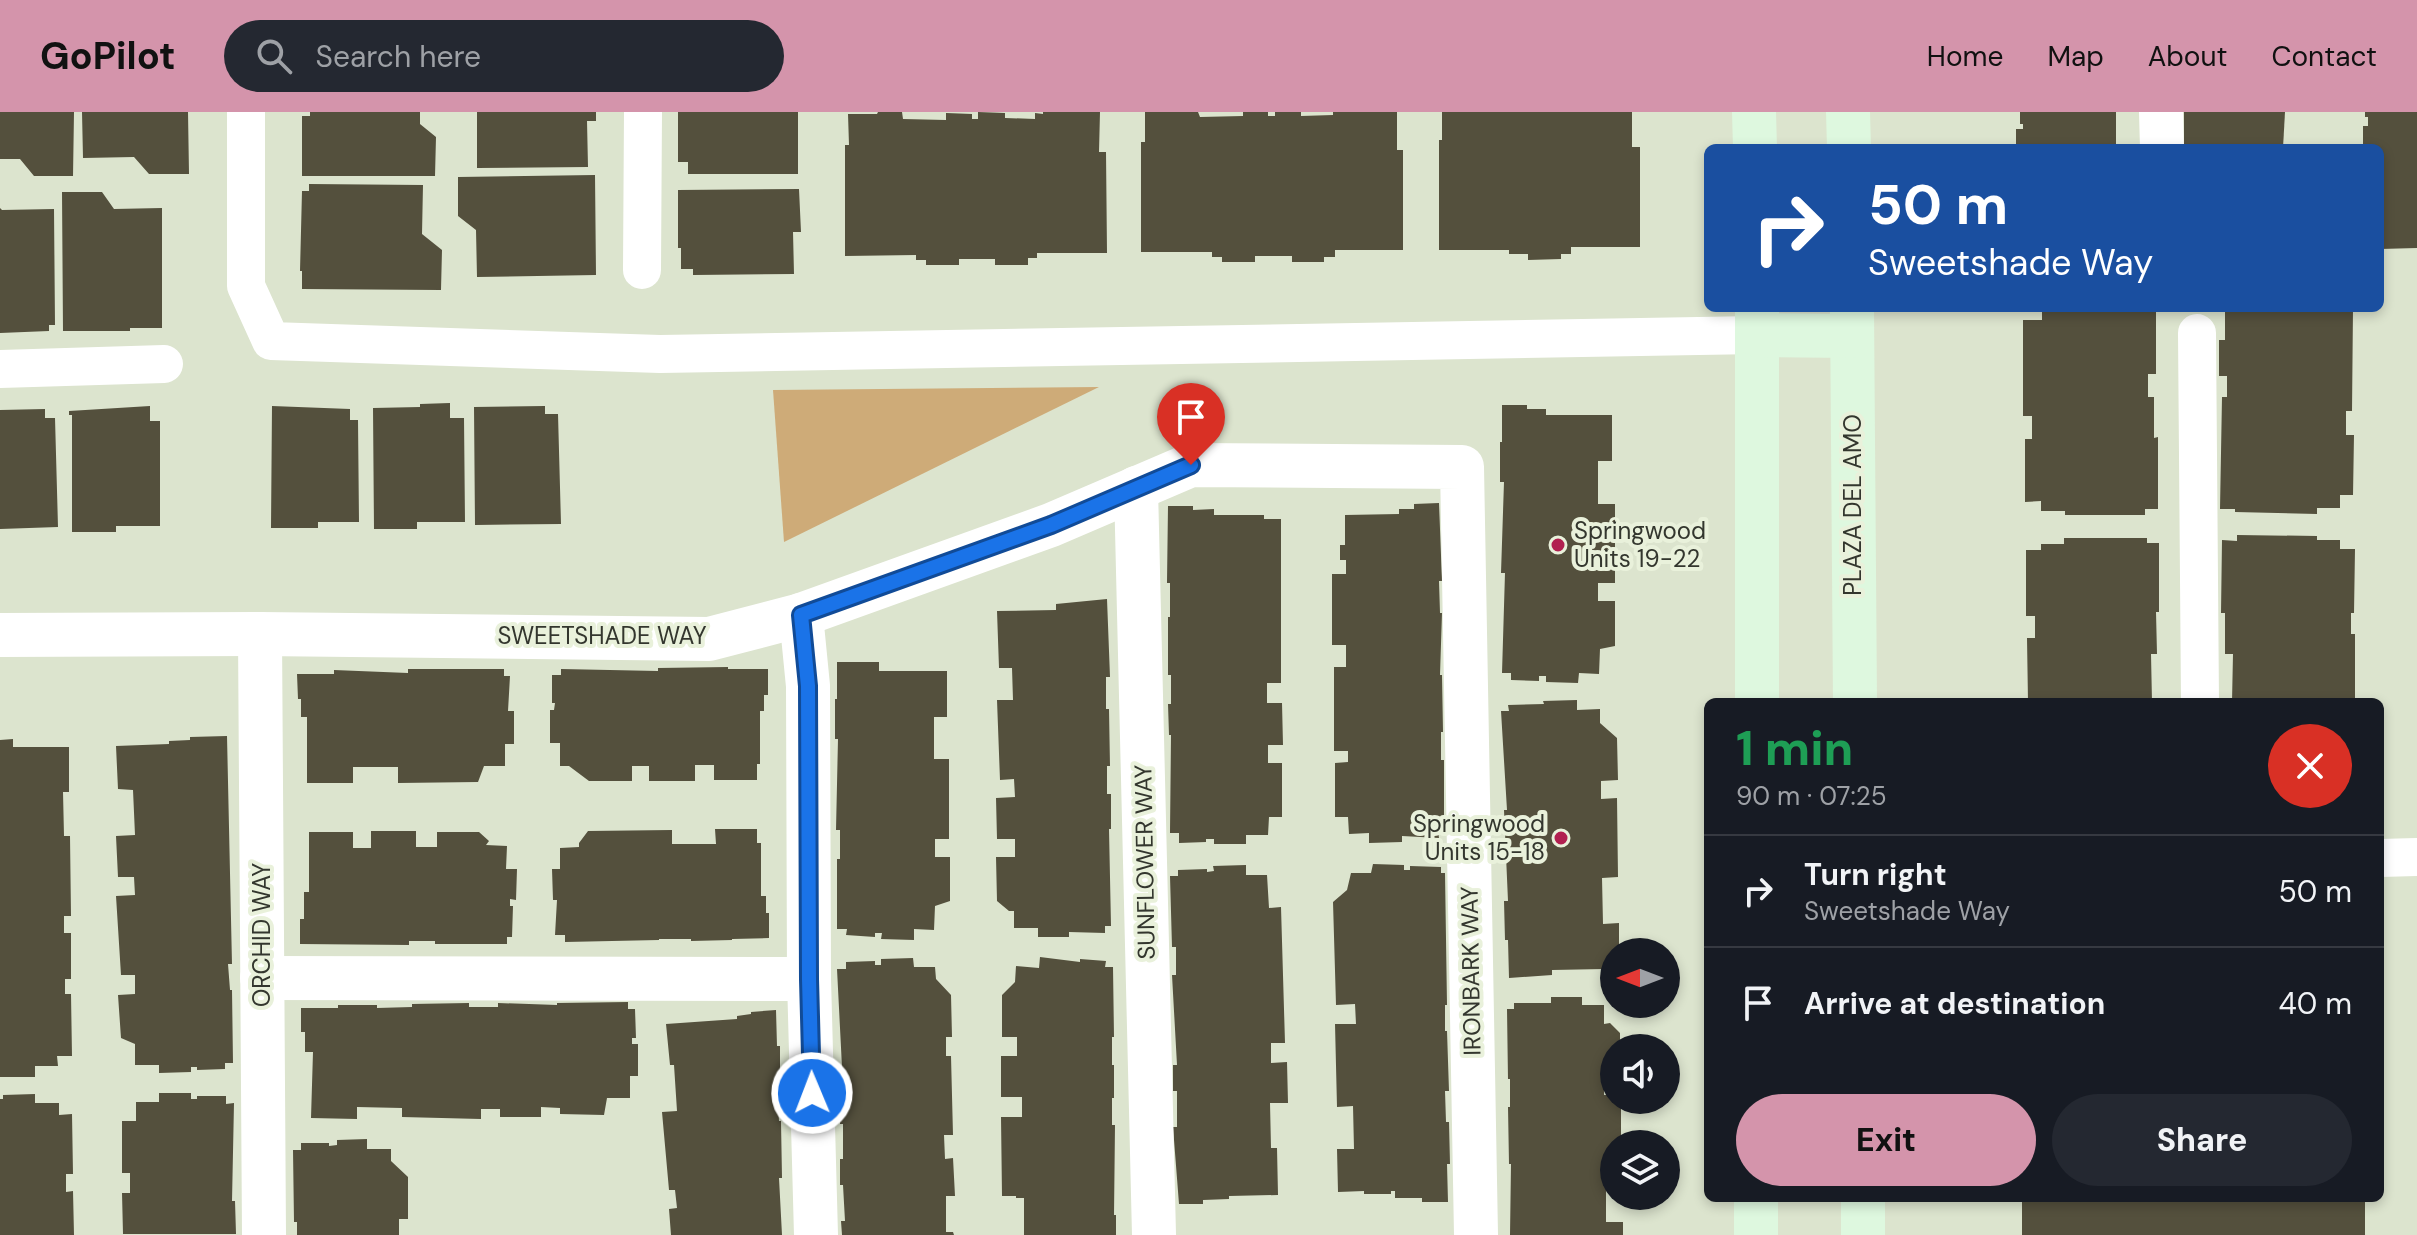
<!DOCTYPE html>
<html lang="en">
<head>
<meta charset="utf-8">
<style>
	body { margin:0; font-family:"DM Sans",sans-serif; background:#242831; color:#f1f3f6; height:100vh; display:flex; flex-direction:column; font-size:30px; white-space:nowrap }
	* { box-sizing:border-box; margin:0 }
	p { font-size:26px; color:#9ea1a6 }
	.icon { flex:none; width:44px; height:44px; fill:none; stroke:currentColor; stroke-width:2; stroke-linecap:round; stroke-linejoin:round }
	.map { position:relative; flex:1; overflow:hidden }
	.side { position:absolute; left:1704px; top:586px; width:680px; height:504px; display:flex; flex-direction:column; background:#171b24; border-radius:12px; box-shadow:0 4px 12px #0003 }
	.side>* { flex:none }
	.banner { position:absolute; left:1704px; top:32px; width:680px; height:168px; border-radius:12px; box-shadow:0 4px 12px #0003; background:#1a4fa0; color:#fff; overflow:hidden }
	.needle { width:52px; rotate:270deg }
	.tools { position:absolute; left:1600px; top:826px; display:grid; gap:16px }
	.tools a { display:grid; place-items:center; width:80px; height:80px; border-radius:50%; background:#171b24; box-shadow:0 4px 12px #0003; font-size:40px }
	.pin { position:absolute; display:grid; place-items:center; width:68px; height:68px; color:#fff; margin:-82px -34px; border-radius:50% 50% 50% 0; rotate:-45deg; box-shadow:0 0 8px #0007 }
	.pin .icon { rotate:45deg }
	.me { position:absolute; width:88px; margin:-44px; rotate:359deg; stroke-linejoin:round; filter:drop-shadow(0 0 6px #0008) }
	.turn { display:flex; align-items:center; gap:28px; height:168px; padding:0 32px; font-size:36px }
	.turn .icon { width:104px; height:104px; stroke-width:2.5 }
	.turn b { display:block; font-size:56px; line-height:68px }
	.round { display:grid; place-items:center; flex:none; width:84px; height:84px; border-radius:42px; background:#242831 }
	.head { display:flex; align-items:center; justify-content:space-between; height:136px; padding:0 32px }
	h1 { font-size:48px; font-weight:800; line-height:60px; color:#1e9e55 }
	.button { display:flex; gap:16px; margin-top:auto; padding:16px 32px }
	.button a { flex:1; height:92px; border-radius:48px; background:#d494ab; color:#111; font-size:32px; font-weight:800; line-height:92px; text-align:center }
	.button a+a { background:#242831; color:#f1f3f6 }
	ul { padding:0; list-style:none }
	li { display:flex; align-items:center; gap:24px; height:112px; padding:0 32px; border-top:2px solid #363941 }
	li div { flex:1 }
	li b { display:block; font-size:30px }
	li em { font-style:normal }
	header { display:flex; align-items:center; gap:48px; box-sizing:border-box; height:112px; padding:0 40px; background:#d494ab; color:#111 }
	header strong { font-size:38px }
	nav { display:flex; gap:44px; margin-inline-start:auto; font-size:28px }
	.search { width:560px; height:72px; background:#242831; display:flex; align-items:center; gap:20px; box-sizing:border-box; padding:0 28px; border-radius:44px; color:#9ea1a6; font-size:30px }
	.map>svg:first-child { display:block }
	.green { fill:#ceab78 }
	.building { fill:#54503d }
	.lines { fill:none; stroke-linecap:round; stroke-linejoin:round }
	.service { stroke:#fff; stroke-width:38 }
	.minor { stroke:#fff; stroke-width:44 }
	.secondary { stroke:#def8df; stroke-width:44 }
	.route-casing { stroke:#114b97; stroke-width:20 }
	.route { stroke:#1a73e8; stroke-width:14 }
	.poi-dot { fill:#b12050; stroke:#e9f1db; stroke-width:3 }
	.labels { text-anchor:middle; stroke-width:8; stroke-linejoin:round; paint-order:stroke }
	.street-label { font-size:24px; fill:#33362e; stroke:#e9f1db }
	.poi-label { font-size:24px; fill:#33362e; stroke:#e9f1db; text-anchor:start }
</style>
</head>
<body>
<header>
<strong>GoPilot</strong>
<div class="search"><svg class="icon" aria-label="search" viewBox="0 0 24 24"><circle cx="10" cy="10" r="6"/><path d="M15 15l6 6"/></svg>Search here</div>
<nav><a>Home</a><a>Map</a><a>About</a><a>Contact</a></nav>
</header>
<div class="map">
<svg width="2417" height="1123" viewBox="0 0 2417 1123">
	<rect width="100%" height="100%" fill="#dce4ce"/>
	<!-- green -->
	<path class="green" d="M1099,275L784,430L773,278Z"/>
	<!-- building -->
	<g class="building">
		<path d="M0,0H74L73,64H34L20,47H0Z"/>
		<path d="M82,0H188L189,62H149L134,45L83,46Z"/>
		<path d="M310,0H420V12L436,25L435,64H302V4H310Z"/>
		<path d="M477,0H596V9H587L588,55L477,56Z"/>
		<path d="M678,0H798V62H688V50H678Z"/>
		<path d="M878,0H902L903,7L946,8V1L972,2V7H978V0L1005,1V6L1035,7V1L1043,2V0H1100L1099,40H1106L1107,141H1037V146H1028V153H995V147H959V153H926V148H916V143L845,144V33H849L848,2H877Z"/>
		<path d="M1145,0H1198L1200,5L1243,4V0H1268V4H1275V0H1301V4L1333,3V0H1397V38H1403V138H1335V145H1324V150H1292V144H1255V150H1222V145H1212V140H1141V30H1145Z"/>
		<path d="M1442,0H1632V35H1640V135H1571V142H1561V147L1528,148V142H1509V138H1439V28H1442Z"/>
		<path d="M2020,0H2116V36H2016V17H2023V12H2020Z"/>
		<path d="M2184,0H2285L2283,36H2184Z"/>
		<path d="M2365,0H2417V136L2380,137V73H2384V64H2380V36H2363V14H2368V5H2365Z"/>
		<path d="M595,63L596,163L477,165L476,118L458,104V65Z"/>
		<path d="M309,72L423,73L422,122L442,138L441,178L302,177V159H300L302,79H309Z"/>
		<path d="M799,77L801,120H793L794,162L693,163V157H681V136H678V78Z"/>
		<path d="M62,80H102L114,97L162,96V216H130V219H63Z"/>
		<path d="M0,96L2,98L54,97L55,213H49V219L0,221Z"/>
		<path d="M2042,196H2156V262H2148V285H2154V326L2158,325V397H2145V403H2065V399H2041V389L2025,390V327H2032V304H2023V208H2042Z"/>
		<path d="M2225,196H2353L2352,299H2346V323H2354L2353,383H2340V396H2317V402L2235,400V397H2220L2222,285H2227V264H2219V228H2225Z"/>
		<path d="M450,291V306H464L465,410H417V417H374L373,296L420,295V292Z"/>
		<path d="M1502,293H1527V297H1546V303H1612V349H1598V392H1615V471H1598V489H1615V534L1600,537L1599,562L1579,561L1578,571L1546,570V564H1539V569L1511,568V561H1502L1505,461H1501L1504,370H1500V330H1502Z"/>
		<path d="M150,294V309H160V414H116V420H72V303H69V299Z"/>
		<path d="M272,294L350,297V308H358L359,410H318V416H271Z"/>
		<path d="M545,294V302H558L561,412L475,413L474,295Z"/>
		<path d="M45,297V306H55L58,415L0,417V298Z"/>
		<path d="M1439,391L1442,469H1439L1440,501H1442L1440,563H1442L1443,620H1441V648H1444V719H1438L1439,726L1402,724V730L1369,731V721L1349,722L1348,705H1335V651L1348,650V639H1334V555H1346V533H1332V462H1346V448H1340V433H1345V403L1399,402V397H1414V392Z"/>
		<path d="M1168,394H1193V398L1214,397V403H1264V407H1281V571H1267V591H1282L1283,633H1268V651H1282V705H1269L1268,723H1246V732H1214V727H1206V730L1179,731V721H1170L1171,623H1169L1168,592H1171V563H1168V505H1170V471H1167Z"/>
		<path d="M2237,423L2317,424V428H2340V437H2355L2354,501H2351V522H2355V590H2232L2233,542H2225V501H2221L2222,428L2237,429Z"/>
		<path d="M2064,426H2147V431H2159V500H2156L2157,542H2151L2152,590H2028L2027,526H2035V504H2026V438H2041V432H2064Z"/>
		<path d="M1107,487L1110,565H1106V597H1109L1110,654H1107V682H1111V717H1109L1111,814H1105V821L1069,820V825H1038V816H1014V799H1009L997,789L996,745H1015V727H997L996,686L1015,685L1014,667L1000,668L997,588H1013L1012,556H999L997,499L1056,498V492Z"/>
		<path d="M837,550H879V559H947V605H934V647H949V727H935V745H950V789L935,794L934,818L914,817V828L881,827L882,821H875V825L846,823L847,817H837V747H840V718H836L838,627H835V587H837Z"/>
		<path d="M728,555V557H768V583H764V599H760V652H757V668H714V653H695V669H649V654H632V669H589L569,654H560V631H550V598H554L555,591H552V563H561V557L658,559V556Z"/>
		<path d="M408,557H504V564H510L508,599H514V632H505V654H484L478,670L398,671V655H353V671H307V605H301V587H298L297,562H334V558L408,561Z"/>
		<path d="M1577,588V598L1600,597V611L1617,626L1618,668L1601,669V687L1617,686L1618,765L1602,766L1603,812L1619,811V840H1614V852L1604,853V857L1552,858V863L1509,866L1508,828H1505L1504,789H1508L1504,698H1507L1501,599H1509L1508,593L1544,592L1543,589Z"/>
		<path d="M227,624L232,852H228L230,878H232L233,951H225V957L197,958V955H191V960L159,961V953H135V932L121,926L118,883L135,882V863H121L116,784L135,783L134,765H118L116,724L135,723L133,678L118,677L116,634L169,632V629L190,628V625Z"/>
		<path d="M13,627V635H69V680H63L64,724H70L71,804H64V821H71V867H65V882H71L72,944H57L58,954H35V965H0V628Z"/>
		<path d="M715,717H757V731H761V784H766V801H769V826L732,827V828L691,829V827H659V828L565,830V823H555L557,788H553L552,757H560V736L579,735V731L588,719L672,718V732H716Z"/>
		<path d="M371,719H416V735H437V720H479L489,729L486,733L507,734L506,757H517L516,788L510,787V794H513L512,825H507V832H435V829H409V833L300,832V807H304V780H309V720H353V736H371Z"/>
		<path d="M1373,752L1404,753V758H1410V754L1441,755V761H1445L1447,893H1445V919H1447L1449,979H1445L1446,1010H1449L1450,1052H1447L1448,1090H1422V1086H1395V1079H1391V1082H1364V1079L1338,1080L1337,1037H1354L1353,994L1337,995L1335,912H1356L1355,892L1336,893L1333,790L1347,778L1351,761H1371Z"/>
		<path d="M1246,753V763H1267L1269,796L1281,795L1285,931H1271V951L1287,950L1288,991H1270L1271,1036H1277L1278,1083L1229,1084V1087L1203,1088V1092H1179L1173,1015H1177V979H1173V953H1177L1172,863H1176V835H1172L1170,764H1178V758L1207,757V760L1214,759L1213,754Z"/>
		<path d="M1040,845L1080,850V847L1106,849L1105,855H1113L1114,925H1112V953H1114V986H1112V1013H1115L1114,1103H1116V1123H1024V1086H1016V1084H1002L1001,1005H1022V985H1001V944H1017V925H1002V883L1015,870L1016,854L1039,856Z"/>
		<path d="M913,846L914,855H935L936,867L951,883L952,925H946V944H951L953,1023H944L945,1047L953,1046L955,1084H946V1120H953L954,1123H842L841,1109H845L843,1073H840V1047H843V1012H840L839,955H842L837,857H846V850L875,849V853H881V847Z"/>
		<path d="M1551,885H1582V893H1604V912L1610,911L1620,921V936H1614V967H1604V983H1614V988H1621V1032H1614V1062H1606V1110H1623V1123H1510L1511,1052H1509L1508,995H1510V967H1508L1507,897H1514V891H1551Z"/>
		<path d="M628,890V897H635L636,926H632V932H638V964H630V986H607L604,1003L560,1002V996L541,995V1005H500V997H481V1007L402,1005V996L357,995V1007L311,1006L313,940H305V920H301V896H338V893H377V896L412,895V892L469,891V895H498V891L557,893V891Z"/>
		<path d="M776,898L777,934H780V975H777L779,1009H781L782,1066H779L782,1123H671L669,1097L677,1096L675,1078H669L662,1000L677,999L674,953H670L666,912L737,907V904L751,902V900Z"/>
		<path d="M159,981H191V987H197V984H226V992L234,991L232,1089H235L236,1122H123L122,1081H130V1061H122V1009H136V990H159Z"/>
		<path d="M35,982V991H59V1003L72,1002L73,1062H66V1080L73,1079L74,1123H0V987H3V983Z"/>
		<path d="M367,1027V1037H391V1049L408,1065V1107H399V1123H297V1110H294L293,1038H301V1031H329V1034L337,1033V1028Z"/>
		<rect x="2022" y="1086" width="343" height="37"/>
	</g>
	<g class="lines">
		<!-- service -->
		<g class="service">
			<path d="M246,0V174L271,229L660,242L1757,223"/>
			<path d="M642,158L643,0"/>
			<path d="M2197,221L2200,590"/>
			<path d="M0,257L164,252"/>
			<path d="M2380,746L2417,745"/>
		</g>
		<!-- minor -->
		<g class="minor">
			<path d="M2161,0L2162,36"/>
			<path d="M1136,376L1154,1123"/>
			<path d="M801,503L808,574L809,867L816,1123"/>
			<path d="M260,522L264,1123"/>
			<path d="M0,523L260,522L709,527L801,503L1051,413L1191,353L1462,355L1476,1123"/>
			<path d="M262,866L809,867"/>
		</g>
		<!-- secondary -->
		<g class="secondary">
			<path d="M1754,0L1755,36"/>
			<path d="M1848,0L1849,36"/>
			<path d="M1757,196V590"/>
			<path d="M1852,196L1855,590"/>
			<path d="M1757,223L1852,224"/>
			<path d="M1756,1123V1086"/>
			<path d="M1863,1123V1086"/>
		</g>
	</g>
	<g class="lines">
		<defs>
			<path id="route" d="M812,981L809,867L808,574L801,503L1051,413L1191,353"/>
		</defs>
		<!-- route casing -->
		<use href="#route" class="route-casing"/>
		<!-- route -->
		<use href="#route" class="route"/>
	</g>
	<!-- markers -->
	<g class="poi-dot">
		<circle cx="1558" cy="433" r="8"/>
		<circle cx="1561" cy="726" r="8"/>
	</g>
	<g class="labels">
		<!-- street labels -->
		<g class="street-label">
			<text transform="translate(1853 393) rotate(-90)" y="8">PLAZA DEL AMO</text>
			<text x="602" y="532">SWEETSHADE WAY</text>
			<text transform="translate(1145 750) rotate(-91)" y="8">SUNFLOWER WAY</text>
			<text transform="translate(262 823) rotate(-90)" y="8">ORCHID WAY</text>
			<text transform="translate(1471 859) rotate(-91)" y="8">IRONBARK WAY</text>
		</g>
		<!-- poi labels -->
		<g class="poi-label">
			<text x="1574" y="427">Springwood<tspan x="1574" dy="28">Units 19-22</tspan></text>
			<text x="1545" y="720" text-anchor="end">Springwood<tspan x="1545" dy="28">Units 15-18</tspan></text>
		</g>
	</g>
</svg>
<div class="tools">
<a><svg class="needle" viewBox="-14 -14 28 28"><path d="M0-13l5 13h-10z" fill="#e53935"/><path d="M0 13l5-13h-10z" fill="#9ea1a6"/></svg></a>
<a><svg class="icon" aria-label="sound" viewBox="0 0 24 24"><path d="M4 9h4l5-4v14l-5-4H4zM17 9q2 3 0 6"/></svg></a>
<a><svg class="icon" aria-label="layers" viewBox="0 0 24 24"><path d="M12 4l9 5-9 5-9-5zM3 14l9 5 9-5"/></svg></a>
</div>
<div class="pin" style="left:1191px;top:353px;background:#d93025"><svg class="icon" aria-label="arrive" viewBox="0 0 24 24"><path d="M6 21V4h12l-3 4 3 4H6"/></svg></div>
<svg class="me" style="left:812px;top:981px" viewBox="-20 -20 40 40"><circle r="17" fill="#1a73e8" stroke="#fff" stroke-width="3"/><path d="M0-11L8 9 0 5-8 9z" fill="#fff"/></svg>
<div class="banner">
<div class="turn"><svg class="icon" aria-label="right" viewBox="0 0 24 24"><path d="M7 20v-9h11M14 6l5 5-5 5"/></svg><div><b>50 m</b>Sweetshade Way</div></div>
</div>
<section class="side">
<div class="head"><div><h1>1 min</h1><p>90 m · 07:25</p></div><a class="round" style="background:#d93025;color:#fff"><svg class="icon" aria-label="close" viewBox="0 0 24 24"><path d="M6 6l12 12M18 6L6 18"/></svg></a></div>
<ul>
<li><svg class="icon" aria-label="right" viewBox="0 0 24 24"><path d="M7 20v-9h11M14 6l5 5-5 5"/></svg><div><b>Turn right</b><p>Sweetshade Way</p></div><em>50 m</em></li>
<li><svg class="icon" aria-label="arrive" viewBox="0 0 24 24"><path d="M6 21V4h12l-3 4 3 4H6"/></svg><div><b>Arrive at destination</b></div><em>40 m</em></li>
</ul>
<div class="button"><a>Exit</a><a>Share</a></div>
</section>
</div>
</body>
</html>
